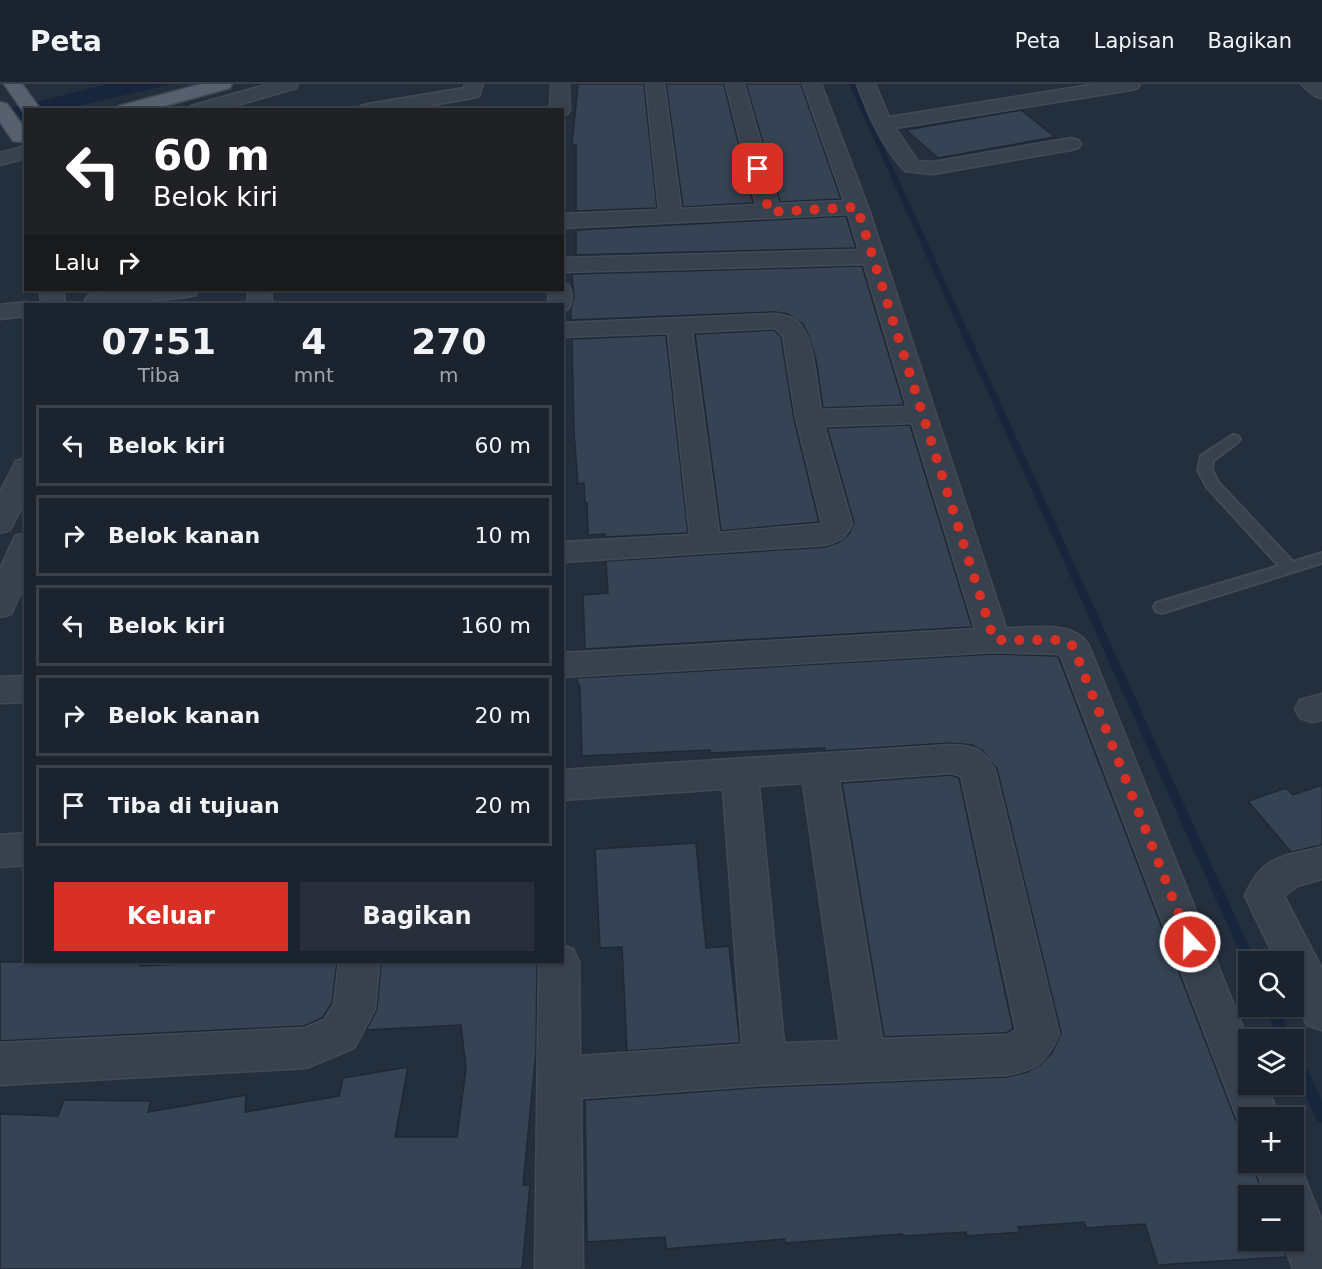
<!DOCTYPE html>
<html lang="id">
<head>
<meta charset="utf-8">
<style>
	body { margin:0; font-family:"DejaVu Sans",sans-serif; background:#282f3a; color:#f1f3f6; height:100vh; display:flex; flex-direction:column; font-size:22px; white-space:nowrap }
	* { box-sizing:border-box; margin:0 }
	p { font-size:20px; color:#a0a4aa }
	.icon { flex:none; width:33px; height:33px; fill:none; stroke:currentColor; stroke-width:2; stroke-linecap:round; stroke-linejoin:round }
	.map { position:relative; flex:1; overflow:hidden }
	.drawer { position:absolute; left:24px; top:219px; width:540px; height:660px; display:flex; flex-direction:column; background:#1b232e; border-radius:0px; box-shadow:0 2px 4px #0004,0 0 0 2px #39404a }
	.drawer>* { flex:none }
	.banner { position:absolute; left:24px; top:24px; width:540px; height:183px; border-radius:0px; box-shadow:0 2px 4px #0004,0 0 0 2px #39404a; background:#202124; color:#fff; overflow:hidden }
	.fabs { position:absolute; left:1238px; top:867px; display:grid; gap:12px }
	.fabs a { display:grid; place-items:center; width:66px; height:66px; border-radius:0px; background:#1b232e; box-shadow:0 2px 4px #0004,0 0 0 2px #39404a; font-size:30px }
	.pin { position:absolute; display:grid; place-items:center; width:51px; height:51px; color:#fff; margin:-26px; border-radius:12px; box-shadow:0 3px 9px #0006 }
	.me { position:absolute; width:66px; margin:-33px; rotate:339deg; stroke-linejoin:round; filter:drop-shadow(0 0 4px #0008) }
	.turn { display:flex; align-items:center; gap:21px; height:126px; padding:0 30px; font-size:27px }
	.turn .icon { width:78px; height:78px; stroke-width:2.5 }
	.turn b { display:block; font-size:42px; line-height:51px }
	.then { display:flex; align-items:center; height:57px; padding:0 30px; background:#0003; gap:12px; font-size:22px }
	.eta { display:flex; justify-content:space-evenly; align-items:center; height:102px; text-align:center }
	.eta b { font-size:36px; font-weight:700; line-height:42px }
	.action { display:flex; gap:12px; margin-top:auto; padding:12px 30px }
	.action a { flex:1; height:69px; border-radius:0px; background:#d93025; color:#fff; font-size:24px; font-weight:700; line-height:69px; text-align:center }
	.action a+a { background:#282f3a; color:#f1f3f6 }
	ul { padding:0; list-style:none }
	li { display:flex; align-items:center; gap:18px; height:81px; margin:0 12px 9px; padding:0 18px; border:3px solid #39404a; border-radius:0px }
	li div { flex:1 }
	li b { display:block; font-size:22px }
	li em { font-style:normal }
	header { display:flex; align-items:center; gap:36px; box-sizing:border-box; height:84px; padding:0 30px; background:#1b232e; border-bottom:2px solid #39404a }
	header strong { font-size:28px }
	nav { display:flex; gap:33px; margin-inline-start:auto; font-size:21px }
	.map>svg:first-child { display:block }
	.water { fill:#17263c }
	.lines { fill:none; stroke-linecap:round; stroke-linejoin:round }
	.stream { fill:#17263c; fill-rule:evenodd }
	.building { fill:#364354; stroke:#1f2835; stroke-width:1.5 }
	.lane-casing { stroke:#414a57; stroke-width:4 }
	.street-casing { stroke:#414a57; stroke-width:3 }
	.primary-casing { stroke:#414a57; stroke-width:3 }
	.lane { fill:#38414e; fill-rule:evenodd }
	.street { fill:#38414e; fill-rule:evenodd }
	.primary { fill:#56606e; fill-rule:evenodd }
	.route { stroke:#d93025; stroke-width:10; stroke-dasharray:0 18 }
</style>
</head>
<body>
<header>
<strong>Peta</strong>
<nav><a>Peta</a><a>Lapisan</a><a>Bagikan</a></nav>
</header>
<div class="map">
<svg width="1322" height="1185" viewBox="0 0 1322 1185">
	<rect width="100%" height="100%" fill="#242f3e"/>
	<!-- water -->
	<path class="water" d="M108,0H172L66,25L26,26L25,36L0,43V27Z"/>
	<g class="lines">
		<!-- stream -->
		<g class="stream">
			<path d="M849,0H855L1256,878H1248V883L1244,878Z"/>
			<path d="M1265,922H1278L1292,956H1279Z"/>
			<path d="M1293,964L1298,965L1322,1017V1039L1317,1037L1293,985Z"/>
		</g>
	</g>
	<!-- building -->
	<g class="building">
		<path d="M578,0H644L657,124L576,127V61H572Z"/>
		<path d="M666,0H724L753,119L683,123Z"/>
		<path d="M746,0H801L841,115L780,118Z"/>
		<path d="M1021,26L1055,53L938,74L906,46Z"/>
		<path d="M846,132L856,164L576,171V146Z"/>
		<path d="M862,182L904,321L823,324L816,276L808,251L803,240L788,230L775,228L571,236V225L574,213L572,190Z"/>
		<path d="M774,246L781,253L794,335L819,438L721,447L695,250Z"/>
		<path d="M666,251L688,449L605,453V450L588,451L587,419H585L584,399L578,400L574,348L572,255Z"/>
		<path d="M910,341L972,543L585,565L583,511L608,509L606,477L825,463L839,458L849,450L854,439L827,344Z"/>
		<path d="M994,570L1058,572L1241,1050L1248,1054V1078H1252L1263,1112H1248V1156H1281L1286,1173L1158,1181L1145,1140L1086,1144L1084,1138L1018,1143L1020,1148L967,1152L966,1148L902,1152V1150L785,1159V1155L666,1165L665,1153L587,1158L585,1016L765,1003L1007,993L1027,988L1041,980L1052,969L1061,949L997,685L983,667L972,661L951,659L825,667V664L710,669V666L582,672L580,604L576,594Z"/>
		<path d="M951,691L959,694L1013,945L1006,949L884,953L842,699Z"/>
		<path d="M1322,701V761L1291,768L1248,717L1286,704L1293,711Z"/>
		<path d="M696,759L706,864L729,862L740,959L627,967L622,863L600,864L595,765Z"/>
		<path d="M0,878H140V882L221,878H337L332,919L322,934L304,942L0,957Z"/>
		<path d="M381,878H537L536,968L523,1101H530L522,1185H0V1030L58,1032L64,1016L151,1017L148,1028L246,1011L245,1028L339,1012L343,994L408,983L395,1053H457L466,984L461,941L366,946L377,925Z"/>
	</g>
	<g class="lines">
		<defs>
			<path id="lane" d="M1233,351L1238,352L1240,355L1238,358L1213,377L1212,386L1218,398L1293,478L1322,469V479L1162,529L1156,527L1154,523L1156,519L1279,482L1207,403L1198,386L1201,372Z"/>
			<g id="street">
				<path d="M269,0H298L296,4L221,26H189L191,22Z"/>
				<path d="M465,0H483L479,12L472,14L404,26H359L361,22L368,20L464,4Z"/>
				<path d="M551,0H569L570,26L567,30L562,31V26H550Z"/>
				<path d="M646,0H664L681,125L756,121L726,0H744L778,120L844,117L803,0H821L868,123L1006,544C1032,544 1075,536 1089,562L1248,956V1000H1266L1280,1034H1248V1052L1243,1049L1060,570L994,568L562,593V569L975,545L912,339L824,342L852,440C846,454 839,457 825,461L562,478V458L690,451L668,249L562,253V239L775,230C781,231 789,232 794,235C815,249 816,301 821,326L907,323L864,180L562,188V174L859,166L848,130L562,144V130L659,126ZM775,244L783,252L796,334L822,440L719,449L692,248Z"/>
				<path d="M857,0H875L889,33L1096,0H1140L1138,4L1131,6L895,44L918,77L933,78L1071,54L1078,56L1081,60L1078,64L1071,66L933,90L905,87C881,61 869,32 857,0Z"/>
				<path d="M1301,0H1322V14L1315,12Z"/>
				<path d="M26,62V74L0,81V69Z"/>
				<path d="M562,200L568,201C573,208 573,218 568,225L562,227V220H548L549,206H562Z"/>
				<path d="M40,206H63L65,220H41Z"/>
				<path d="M128,206H199L195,211L187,213L121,220H88L85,216L89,211Z"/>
				<path d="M248,206H271L272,220H248Z"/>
				<path d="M26,218L35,220H26V232L0,235V221Z"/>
				<path d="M26,374V415L10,446L0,449V408L16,377Z"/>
				<path d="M26,449V497L11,530L0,533V485L15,452Z"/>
				<path d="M26,592V618L0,619V593Z"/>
				<path d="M1322,610V636L1312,638L1300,634L1295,625L1300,616Z"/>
				<path d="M951,661C974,662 983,664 995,686L1059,950C1047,978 1037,985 1007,991L765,1001L581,1014L583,1185H535L539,878H562V861L573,865L579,878L580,972L742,961L723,705L562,716V686ZM951,689L961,692L1016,946L1007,951L882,955L839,697ZM803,699L840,957L784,959L759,702Z"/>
				<path d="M26,749V781L0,783V751Z"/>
				<path d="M1322,763V795L1297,802L1284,812L1322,885V946L1307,941L1293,911V878H1277L1245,812C1262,771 1282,773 1322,763Z"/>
				<path d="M339,878H379L375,925L354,964L306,984L0,1001V959L305,944L324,936L334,920Z"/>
				<path d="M1293,1065L1322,1137V1185H1293L1283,1156H1293V1112H1266L1254,1078H1293Z"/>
			</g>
			<g id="primary">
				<path d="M4,0H22L41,26H26L25,30Z"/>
				<path d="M202,0H232L230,4L150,26H117L119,22Z"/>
				<path d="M0,18L7,20L26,46V58L13,57L0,38Z"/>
			</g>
		</defs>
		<!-- lane casing -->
		<use href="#lane" class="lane-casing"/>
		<!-- street casing -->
		<use href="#street" class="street-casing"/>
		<!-- primary casing -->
		<use href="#primary" class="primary-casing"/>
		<!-- lane -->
		<use href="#lane" class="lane"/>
		<!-- street -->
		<use href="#street" class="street"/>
		<!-- primary -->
		<use href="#primary" class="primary"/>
	</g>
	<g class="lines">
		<!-- route -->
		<path class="route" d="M758,85L769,128L857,123L994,556H1060L1073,562L1190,858"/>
	</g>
</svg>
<div class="fabs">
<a><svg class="icon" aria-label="search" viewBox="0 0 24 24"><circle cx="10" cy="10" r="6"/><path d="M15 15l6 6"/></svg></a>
<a><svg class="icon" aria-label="layers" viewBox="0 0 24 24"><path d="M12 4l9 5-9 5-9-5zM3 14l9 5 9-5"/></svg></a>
<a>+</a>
<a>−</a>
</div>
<div class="pin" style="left:758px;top:85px;background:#d93025"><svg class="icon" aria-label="arrive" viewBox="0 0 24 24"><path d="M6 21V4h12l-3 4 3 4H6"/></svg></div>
<svg class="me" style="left:1190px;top:858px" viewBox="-20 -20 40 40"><circle r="17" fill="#d93025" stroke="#fff" stroke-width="3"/><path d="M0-11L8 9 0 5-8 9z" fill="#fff"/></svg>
<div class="banner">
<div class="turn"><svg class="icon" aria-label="left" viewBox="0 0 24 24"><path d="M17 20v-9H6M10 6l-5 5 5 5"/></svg><div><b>60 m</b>Belok kiri</div></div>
<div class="then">Lalu<svg class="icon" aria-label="right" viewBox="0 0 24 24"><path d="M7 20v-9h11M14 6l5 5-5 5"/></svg></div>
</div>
<section class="drawer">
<div class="eta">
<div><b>07:51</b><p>Tiba</p></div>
<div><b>4</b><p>mnt</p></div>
<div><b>270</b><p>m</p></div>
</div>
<ul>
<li><svg class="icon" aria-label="left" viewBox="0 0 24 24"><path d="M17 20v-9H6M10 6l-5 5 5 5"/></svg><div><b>Belok kiri</b></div><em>60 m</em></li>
<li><svg class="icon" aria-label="right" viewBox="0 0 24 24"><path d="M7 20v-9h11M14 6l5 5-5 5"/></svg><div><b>Belok kanan</b></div><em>10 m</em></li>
<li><svg class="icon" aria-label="left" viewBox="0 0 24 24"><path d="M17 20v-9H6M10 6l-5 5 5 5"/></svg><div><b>Belok kiri</b></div><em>160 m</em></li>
<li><svg class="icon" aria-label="right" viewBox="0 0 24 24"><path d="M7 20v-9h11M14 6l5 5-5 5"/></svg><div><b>Belok kanan</b></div><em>20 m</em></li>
<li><svg class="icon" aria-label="arrive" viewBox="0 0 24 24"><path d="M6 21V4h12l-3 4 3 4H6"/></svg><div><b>Tiba di tujuan</b></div><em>20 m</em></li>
</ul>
<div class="action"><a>Keluar</a><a>Bagikan</a></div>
</section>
</div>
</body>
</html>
